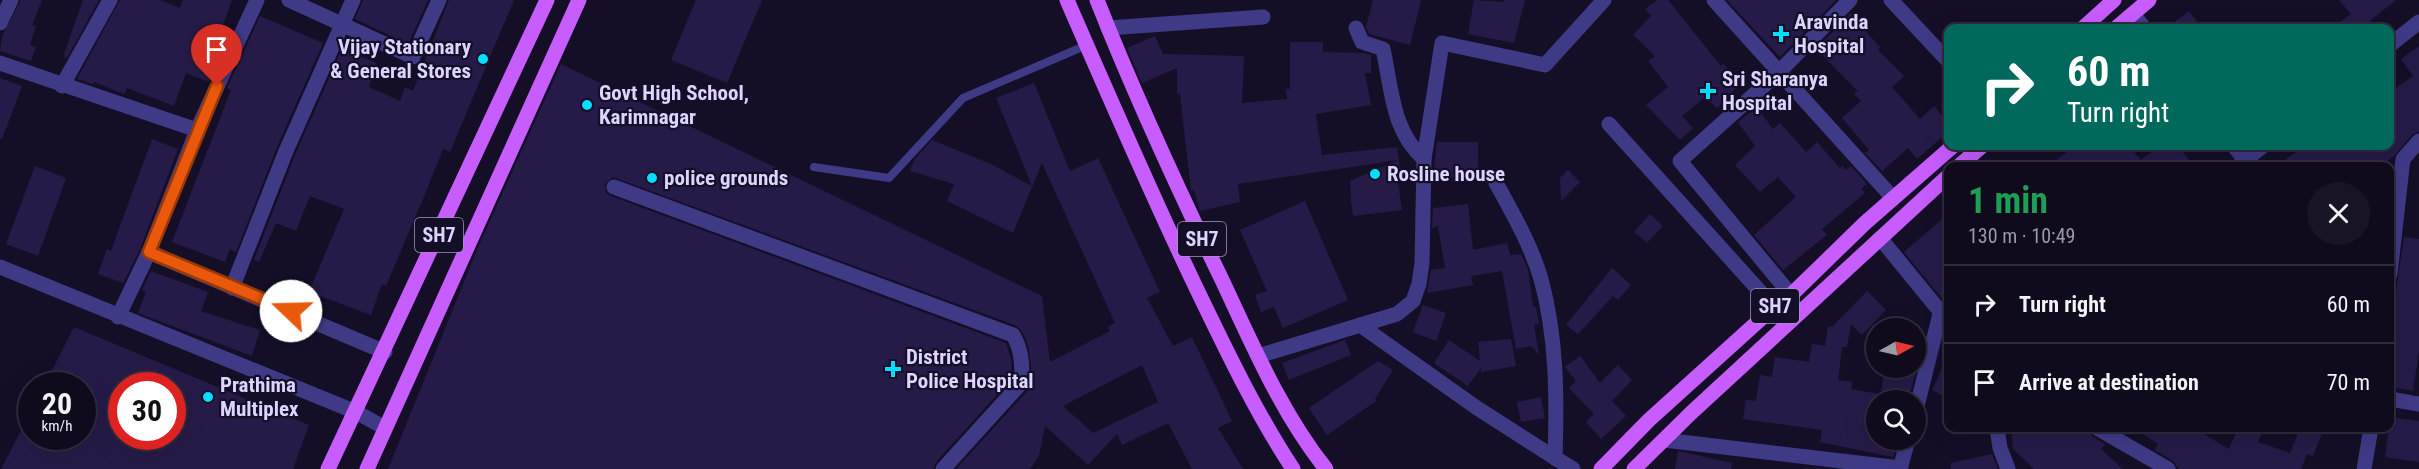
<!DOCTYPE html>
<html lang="en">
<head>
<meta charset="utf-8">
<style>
	body { margin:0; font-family:"Roboto Condensed",sans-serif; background:#181426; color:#f1f3f6; height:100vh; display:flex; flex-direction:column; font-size:22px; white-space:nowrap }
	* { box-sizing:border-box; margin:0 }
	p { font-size:20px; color:#9b9ba4 }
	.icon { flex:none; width:33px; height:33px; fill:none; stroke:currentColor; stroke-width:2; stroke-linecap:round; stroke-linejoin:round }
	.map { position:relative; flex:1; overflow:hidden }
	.sheet { position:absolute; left:1944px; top:162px; width:450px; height:270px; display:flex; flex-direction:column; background:#0f0b1d; border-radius:12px; box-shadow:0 6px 24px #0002,0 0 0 2px #2f2b3b }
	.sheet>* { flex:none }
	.hud { position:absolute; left:1944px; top:24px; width:450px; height:126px; border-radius:12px; box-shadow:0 6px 24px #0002,0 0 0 2px #2f2b3b; background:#00695c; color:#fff; overflow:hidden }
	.needle { width:39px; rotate:82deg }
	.controls { position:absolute; left:1866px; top:318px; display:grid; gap:12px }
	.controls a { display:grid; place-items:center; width:60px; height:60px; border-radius:50%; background:#0f0b1d; box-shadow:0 6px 24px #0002,0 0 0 2px #2f2b3b; font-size:30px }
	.speed { position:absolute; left:18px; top:372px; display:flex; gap:12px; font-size:30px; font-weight:700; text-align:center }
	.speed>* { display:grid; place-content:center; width:78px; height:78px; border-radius:50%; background:#0f0b1d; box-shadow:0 6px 24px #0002,0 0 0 2px #2f2b3b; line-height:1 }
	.speed small { font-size:15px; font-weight:400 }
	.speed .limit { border:9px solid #d22; background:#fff; color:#111 }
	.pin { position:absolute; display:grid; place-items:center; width:51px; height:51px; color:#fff; margin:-62px -26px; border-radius:50% 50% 50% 0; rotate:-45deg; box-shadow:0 0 6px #0007 }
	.pin .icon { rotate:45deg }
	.me { position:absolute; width:66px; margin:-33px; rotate:291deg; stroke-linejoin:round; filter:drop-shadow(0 0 4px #0008) }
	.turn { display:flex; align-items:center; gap:21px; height:126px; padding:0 24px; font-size:27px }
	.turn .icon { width:78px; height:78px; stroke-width:2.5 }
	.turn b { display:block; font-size:42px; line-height:51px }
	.round { display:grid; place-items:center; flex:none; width:63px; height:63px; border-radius:32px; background:#181426 }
	.headline { display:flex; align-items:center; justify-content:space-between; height:102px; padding:0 24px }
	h1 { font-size:36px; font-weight:700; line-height:45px; color:#1e9e55 }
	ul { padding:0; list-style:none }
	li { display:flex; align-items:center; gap:18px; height:78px; padding:0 24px; border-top:2px solid #2f2b3b }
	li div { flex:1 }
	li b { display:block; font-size:22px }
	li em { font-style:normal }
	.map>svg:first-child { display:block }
	.building { fill:#261b48; fill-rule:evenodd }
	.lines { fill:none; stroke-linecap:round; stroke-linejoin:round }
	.lane { stroke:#3f3a86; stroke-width:8 }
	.street { stroke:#3f3a86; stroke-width:15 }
	.primary { stroke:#c75cff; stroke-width:15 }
	.route-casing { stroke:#983908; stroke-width:15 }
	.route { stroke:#ea580c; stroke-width:10 }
	.poi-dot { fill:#01deff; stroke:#140f27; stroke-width:2 }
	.labels { text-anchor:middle; stroke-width:4.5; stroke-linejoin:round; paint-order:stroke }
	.shield { fill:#140f27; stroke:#9f9abe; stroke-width:1.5 }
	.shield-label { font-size:20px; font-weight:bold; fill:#dbd5ff }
	.poi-label { font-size:21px; font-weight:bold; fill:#dbd5ff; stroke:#140f27; text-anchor:start }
</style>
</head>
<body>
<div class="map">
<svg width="2419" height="469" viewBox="0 0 2419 469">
	<rect width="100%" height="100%" fill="#140f27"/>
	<!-- building -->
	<g class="building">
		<path d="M21,0H42L32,25L36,26L30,45L36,47L31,61L0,51L2,36Z"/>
		<path d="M83,0H99L67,58L63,57Z"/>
		<path d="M120,0H160L180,8L183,0H232L212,56L219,58L209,82L186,73L174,106L127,88L124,94L94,82L93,84L77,79Z"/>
		<path d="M363,0H428L408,44L355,19Z"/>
		<path d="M449,0H514L450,152L443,149L425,194L386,286L382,284L371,315L309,292L344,209L310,196L296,231L276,223L259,262L254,260L295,155L342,49L377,63L369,87L400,101L405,87L413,91Z"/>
		<path d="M696,0H762L727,83L671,60Z"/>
		<path d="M1373,0H1421L1410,45L1369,34L1366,27Z"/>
		<path d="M1474,0L1503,2L1504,0H1525L1514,43L1468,34Z"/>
		<path d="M1657,0H1668L1721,66L1723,64L1742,82L1717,108L1705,97L1682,116L1693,128L1680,140L1646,105L1668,87L1648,61L1655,56L1633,35L1651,16L1645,9Z"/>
		<path d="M1727,0H1836L1780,57Z"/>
		<path d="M2339,0H2396L2361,28H2332L2351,14Z"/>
		<path d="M2189,11L2202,28H2167Z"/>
		<path d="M1850,14L1880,47L1878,50L1904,76L1892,87L1920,119L1934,106L1948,123V132L1917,159L1908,148L1882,171L1865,153L1869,150L1842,118L1861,101L1854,94L1858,91L1816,49Z"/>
		<path d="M260,16L323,43L277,147L236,252L230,249L225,262L172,242L231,90L227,88Z"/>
		<path d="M1155,36L1163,54L1244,56L1242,103L1287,99L1286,89H1290V42H1323V52L1363,53L1371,55V73H1365L1371,105L1316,114L1322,155L1397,147L1402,183H1398L1402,210L1353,216L1351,201L1350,181L1398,160L1238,184L1240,202L1200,211L1194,190L1191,191L1180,94H1177V68L1142,83L1127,48Z"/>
		<path d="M2419,46V131L2412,135L2394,156L2380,166H2276L2305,146H2390V92L2413,76L2401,59Z"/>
		<path d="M561,64L1042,296L1050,362L1110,331L1108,327L1115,323L1042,163L1013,233L947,201L954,184L910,171L914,160L932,140L993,165L1032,186L996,98L1034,83L1070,171L1098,158L1160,292L1147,298L1173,346L1192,337L1232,421L1218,428L1243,469H1192L1168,423L1122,445L1117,434L1088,465L1045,426L1039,456L1030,469H956L1030,388L1032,375L1029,350L1025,336L1017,326L613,177L605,184L606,193L611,196L1006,343L1011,359L1012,378L936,462L933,469H388L479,245ZM1142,365L1158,402L1093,433L1063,406Z"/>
		<path d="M0,78L22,86L2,139H0Z"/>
		<path d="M1757,107L1773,129L1780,123L1806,152L1817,142L1840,168L1843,166L1846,170L1851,166L1867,184L1861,189L1865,193L1822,229L1827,235L1783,270L1754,235L1796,197L1778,177L1760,192L1735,165L1755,146L1738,122Z"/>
		<path d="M152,139L178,149L140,249L123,283L98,274L107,249L111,251Z"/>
		<path d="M1437,142H1478V178H1433Z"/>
		<path d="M2074,146H2129L2141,160L2159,146H2178L2194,166H2049Z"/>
		<path d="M35,166L66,178L38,256L6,244Z"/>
		<path d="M1568,170L1580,182L1561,201L1560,178Z"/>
		<path d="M1305,201L1348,300L1283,328L1274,307L1261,312L1255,295L1267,291L1240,230Z"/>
		<path d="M1468,204L1473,250L1507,243L1510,255L1521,254L1528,269L1533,307H1536L1539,324L1534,325L1539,355L1531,346L1516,349L1502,271L1471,276L1473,285L1427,293L1431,270L1445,268L1438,226L1432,228L1433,208Z"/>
		<path d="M1650,214L1663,226L1647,243L1634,232Z"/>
		<path d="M1948,214V306L1904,252Z"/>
		<path d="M2404,237L2419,239V350L2413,391L2390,387V363L2396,319L2392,318Z"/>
		<path d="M1612,268L1631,285L1618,300L1613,296L1578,334L1566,325Z"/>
		<path d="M151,271L208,292L201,311L260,330L252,356L138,313L146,292L142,290Z"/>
		<path d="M1867,291L1886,310L1862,335L1851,324L1847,347H1842L1838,380L1852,382L1851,389L1880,394L1879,400H1876V440H1898L1893,457L1820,442L1822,430L1743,419L1746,400L1756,401L1760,375L1772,377L1775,357L1809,362L1812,344L1825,346L1828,326L1832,327Z"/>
		<path d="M1423,305L1446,313L1436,341L1413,332Z"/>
		<path d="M74,327L309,425L293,469H1L32,409V436H82V386H44ZM122,386H172V436H122Z"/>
		<path d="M1511,339L1516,366L1481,372V368L1468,386L1434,363L1449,340L1480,361L1478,342Z"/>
		<path d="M1345,340L1351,355L1289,380L1282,363Z"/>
		<path d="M1948,355V399L1932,390Z"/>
		<path d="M1580,356L1600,383L1618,365L1632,380L1612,401L1626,416L1601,439L1586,422L1594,414L1569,388L1576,381L1565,367Z"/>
		<path d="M1378,361L1393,370L1375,399L1376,401L1327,435L1309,408Z"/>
		<path d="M1890,368H1917L1908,400H1880L1884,371L1889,372Z"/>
		<path d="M1541,397L1545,418L1521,422L1517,402Z"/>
		<path d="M2390,417L2419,421V462L2385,457Z"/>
		<path d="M2011,428H2087L2092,436L2105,444L2101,449L2123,469H2034L2013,449Z"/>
		<path d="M2134,428H2194L2229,449L2238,428H2264L2258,442L2290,453L2300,428H2324L2313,456L2307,454L2301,469H2179L2173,461L2155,450L2158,444Z"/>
		<path d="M1678,451L1732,463L1731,469H1675Z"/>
		<path d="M1992,454L1998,469H1951V463Z"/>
	</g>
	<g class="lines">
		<!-- lane -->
		<path class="lane" d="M814,167L889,178L963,98L1087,45"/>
		<!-- street -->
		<g class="street">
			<path d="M257,0L197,130L149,252L385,352"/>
			<path d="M289,0L413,57L439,0"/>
			<path d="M1714,0L1893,198"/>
			<path d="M1891,0L1948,61"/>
			<path d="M2133,14L2144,28"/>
			<path d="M0,23L11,0"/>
			<path d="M1108,28L1263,17"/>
			<path d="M1356,28L1362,42L1383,49C1392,90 1392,131 1424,159"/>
			<path d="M2390,45L2419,22"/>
			<path d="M0,63L197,130"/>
			<path d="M62,86L110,0"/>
			<path d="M1609,124L1774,307"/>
			<path d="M2234,146L2245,160"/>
			<path d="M2238,166L2263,146"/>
			<path d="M1496,183C1513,214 1531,245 1541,279C1557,338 1557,397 1555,458L1573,469"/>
			<path d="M614,187L1013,335C1022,350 1022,364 1022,382L943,469"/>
			<path d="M1880,238L1948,321"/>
			<path d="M0,267L356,412L385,428"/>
			<path d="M2390,274L2403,159L2419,141"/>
			<path d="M232,288L286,151L353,0"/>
			<path d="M1791,295L1680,161L1778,73L1850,0"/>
			<path d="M118,317L149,252"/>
			<path d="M1360,325L1477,408L1555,458"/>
			<path d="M1258,356L1397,314L1413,301L1419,284L1422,263L1424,159L1442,43L1545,65L1604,0"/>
			<path d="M2390,399L2419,404"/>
			<path d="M1916,410L1940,314"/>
			<path d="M1997,428L2000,448L2008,469"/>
			<path d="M2097,428L2168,469"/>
			<path d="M1664,440L1901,468"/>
			<path d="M1900,469L1908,440"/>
			<path d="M2364,469L2371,428"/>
		</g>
		<!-- primary -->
		<g class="primary">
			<path d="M1067,0C1111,101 1154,201 1202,300C1230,358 1258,416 1293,469"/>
			<path d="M1097,0C1135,96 1178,189 1223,282C1253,346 1282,414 1326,469"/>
			<path d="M2083,28L2114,0"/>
			<path d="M2116,28L2149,0"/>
			<path d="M1959,166L1982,146"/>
			<path d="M328,469L547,0"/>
			<path d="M367,469L579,0"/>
			<path d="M1601,469L1649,420L1774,307L1791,295L1865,223L1953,146"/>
			<path d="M1634,469L1691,413L1948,176"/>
		</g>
	</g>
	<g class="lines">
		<defs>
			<path id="route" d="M217,86L149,252L291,311"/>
		</defs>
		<!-- route casing -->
		<use href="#route" class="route-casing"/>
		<!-- route -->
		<use href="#route" class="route"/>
	</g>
	<!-- markers -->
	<g class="poi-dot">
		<path d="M1778 25h6v6h6v6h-6v6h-6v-6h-6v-6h6z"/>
		<circle cx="483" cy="59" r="6"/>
		<path d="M1705 82h6v6h6v6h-6v6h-6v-6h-6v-6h6z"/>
		<circle cx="587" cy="105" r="6"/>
		<circle cx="1375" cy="174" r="6"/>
		<circle cx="652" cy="178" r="6"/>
		<path d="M890 360h6v6h6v6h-6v6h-6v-6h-6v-6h6z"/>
		<circle cx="208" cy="397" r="6"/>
	</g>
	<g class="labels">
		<!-- shield labels -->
		<g class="shield">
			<rect x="415" y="218" width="48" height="34" rx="4.5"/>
			<rect x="1178" y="222" width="48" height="34" rx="4.5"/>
			<rect x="1751" y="289" width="48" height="34" rx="4.5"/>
		</g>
		<g class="shield-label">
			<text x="439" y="242">SH7</text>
			<text x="1202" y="246">SH7</text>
			<text x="1775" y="313">SH7</text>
		</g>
		<!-- poi labels -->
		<g class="poi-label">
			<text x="1794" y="29">Aravinda<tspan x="1794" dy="24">Hospital</tspan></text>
			<text x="471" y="54" text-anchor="end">Vijay Stationary<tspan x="471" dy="24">&amp; General Stores</tspan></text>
			<text x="1722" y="86">Sri Sharanya<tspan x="1722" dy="24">Hospital</tspan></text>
			<text x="599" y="100">Govt High School,<tspan x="599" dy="24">Karimnagar</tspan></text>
			<text x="1387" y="181">Rosline house</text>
			<text x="664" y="185">police grounds</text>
			<text x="906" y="364">District<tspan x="906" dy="24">Police Hospital</tspan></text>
			<text x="220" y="392">Prathima<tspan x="220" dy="24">Multiplex</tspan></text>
		</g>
	</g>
</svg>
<div class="controls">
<a><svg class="needle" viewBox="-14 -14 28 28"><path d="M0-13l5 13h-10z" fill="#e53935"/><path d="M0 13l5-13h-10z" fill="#9b9ba4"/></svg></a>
<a><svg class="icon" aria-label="search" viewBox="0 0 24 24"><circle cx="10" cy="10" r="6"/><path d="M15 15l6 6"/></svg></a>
</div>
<div class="speed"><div>20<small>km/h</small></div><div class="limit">30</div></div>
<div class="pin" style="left:217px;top:86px;background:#d93025"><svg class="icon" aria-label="arrive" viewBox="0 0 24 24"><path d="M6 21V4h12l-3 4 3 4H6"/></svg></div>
<svg class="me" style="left:291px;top:311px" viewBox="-20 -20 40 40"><circle r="19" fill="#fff"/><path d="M0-13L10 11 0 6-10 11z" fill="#ea580c"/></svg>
<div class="hud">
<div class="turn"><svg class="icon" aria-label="right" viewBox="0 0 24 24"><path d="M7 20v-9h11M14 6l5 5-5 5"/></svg><div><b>60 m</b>Turn right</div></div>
</div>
<section class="sheet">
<div class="headline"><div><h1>1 min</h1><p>130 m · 10:49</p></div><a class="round"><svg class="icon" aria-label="close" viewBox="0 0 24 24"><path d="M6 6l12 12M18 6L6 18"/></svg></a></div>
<ul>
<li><svg class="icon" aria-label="right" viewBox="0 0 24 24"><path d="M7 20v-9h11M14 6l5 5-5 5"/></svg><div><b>Turn right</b></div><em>60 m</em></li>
<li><svg class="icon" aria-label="arrive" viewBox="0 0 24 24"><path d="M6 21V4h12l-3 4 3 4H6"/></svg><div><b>Arrive at destination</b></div><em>70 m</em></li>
</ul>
</section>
</div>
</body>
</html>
